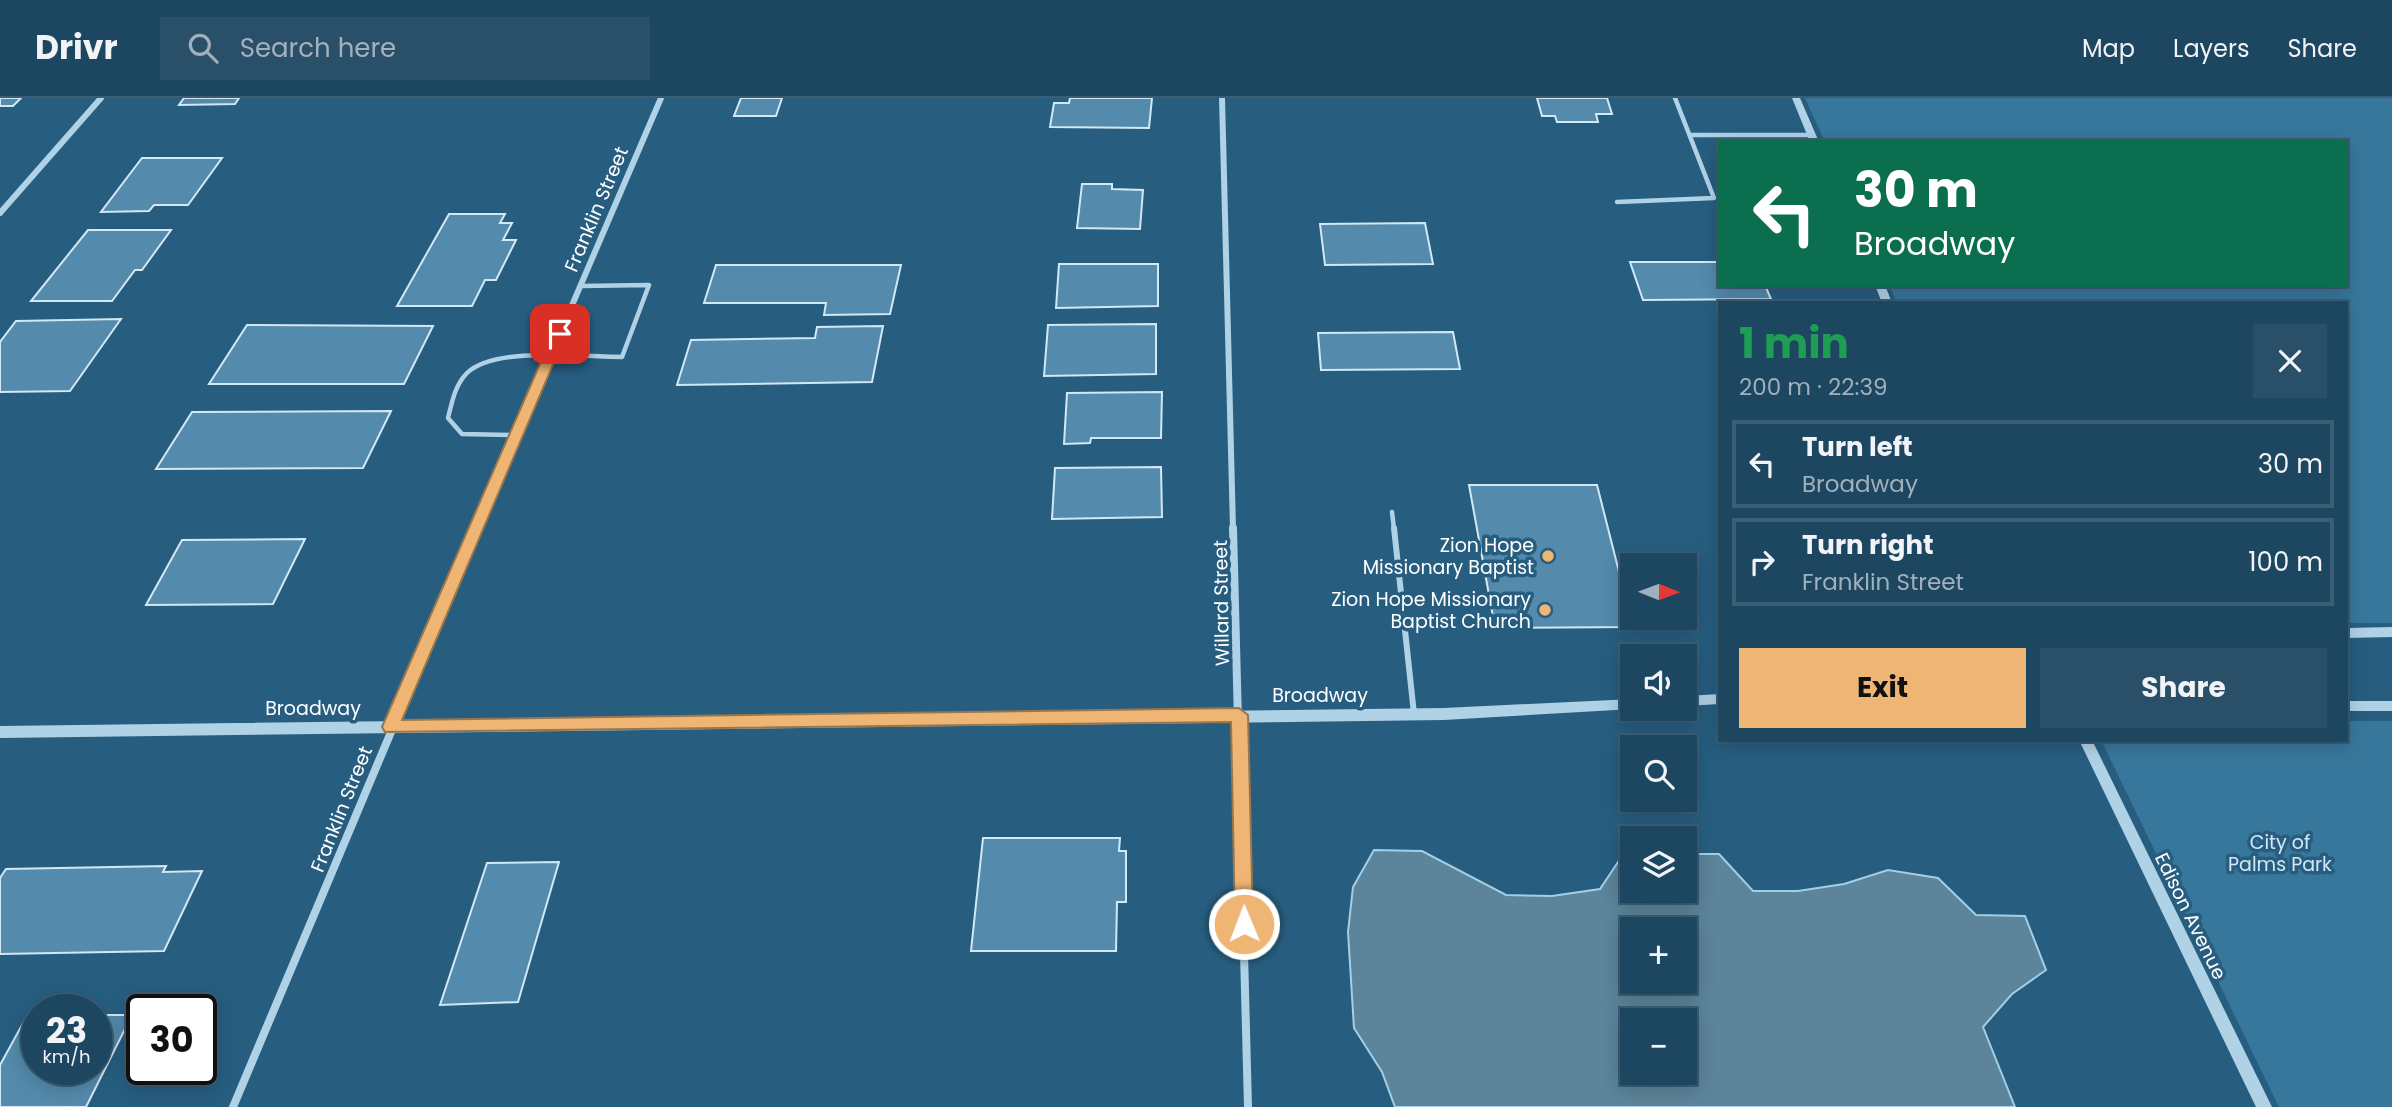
<!DOCTYPE html>
<html lang="en">
<head>
<meta charset="utf-8">
<style>
	body { margin:0; font-family:Poppins,sans-serif; background:#2a5069; color:#f1f3f6; height:100vh; display:flex; flex-direction:column; font-size:26px; white-space:nowrap }
	* { box-sizing:border-box; margin:0 }
	p { font-size:23px; color:#a0b1bd }
	.icon { flex:none; width:38px; height:38px; fill:none; stroke:currentColor; stroke-width:2; stroke-linecap:round; stroke-linejoin:round }
	.map { position:relative; flex:1; overflow:hidden }
	.drawer { position:absolute; left:1718px; top:203px; width:630px; height:441px; display:flex; flex-direction:column; background:#1d4660; border-radius:0px; box-shadow:0 4px 18px #0003,0 0 0 2px #3b5e75 }
	.drawer>* { flex:none }
	.guide { position:absolute; left:1718px; top:42px; width:630px; height:147px; border-radius:0px; box-shadow:0 4px 18px #0003,0 0 0 2px #3b5e75; background:#0b6e4f; color:#fff; overflow:hidden }
	.needle { width:46px; rotate:91deg }
	.tools { position:absolute; left:1620px; top:455px; display:grid; gap:14px }
	.tools a { display:grid; place-items:center; width:77px; height:77px; border-radius:0px; background:#1d4660; box-shadow:0 4px 18px #0003,0 0 0 2px #3b5e75; font-size:35px }
	.speed { position:absolute; left:21px; top:896px; display:flex; gap:14px; font-size:35px; font-weight:700; text-align:center }
	.speed>* { display:grid; place-content:center; width:91px; height:91px; border-radius:50%; background:#1d4660; box-shadow:0 4px 18px #0003,0 0 0 2px #3b5e75; line-height:1 }
	.speed small { font-size:18px; font-weight:400 }
	.speed .limit { border:4px solid #111; border-radius:10px; background:#fff; color:#111 }
	.pin { position:absolute; display:grid; place-items:center; width:60px; height:60px; color:#fff; margin:-30px; border-radius:14px; box-shadow:0 4px 10px #0006 }
	.me { position:absolute; width:77px; margin:-38px; rotate:359deg; stroke-linejoin:round; filter:drop-shadow(0 0 5px #0008) }
	.turn { display:flex; align-items:center; gap:24px; height:147px; padding:0 21px; font-size:32px }
	.turn .icon { width:91px; height:91px; stroke-width:2.5 }
	.turn b { display:block; font-size:49px; line-height:60px }
	.round { display:grid; place-items:center; flex:none; width:74px; height:74px; border-radius:0px; background:#2a5069 }
	.head { display:flex; align-items:center; justify-content:space-between; height:119px; padding:0 21px }
	h1 { font-size:42px; font-weight:700; line-height:52px; color:#1e9e55 }
	.button { display:flex; gap:14px; margin-top:auto; padding:14px 21px }
	.button a { flex:1; height:80px; border-radius:0px; background:#eeb574; color:#111; font-size:28px; font-weight:700; line-height:80px; text-align:center }
	.button a+a { background:#2a5069; color:#f1f3f6 }
	ul { padding:0; list-style:none }
	li { display:flex; align-items:center; gap:21px; height:88px; margin:0 14px 10px; padding:0 7px; border:4px solid #3b5e75; border-radius:0px }
	li div { flex:1 }
	li b { display:block; font-size:26px }
	li em { font-style:normal }
	header { display:flex; align-items:center; gap:42px; box-sizing:border-box; height:98px; padding:0 35px; background:#1d4660; border-bottom:2px solid #3b5e75 }
	header strong { font-size:33px }
	nav { display:flex; gap:38px; margin-inline-start:auto; font-size:24px }
	.search { width:490px; height:63px; background:#2a5069; display:flex; align-items:center; gap:18px; box-sizing:border-box; padding:0 24px; border-radius:0px; color:#a0b1bd; font-size:26px }
	.map>svg:first-child { display:block }
	.green { fill:#38779c }
	.water { fill:#5c849a; stroke:#a3cfe6; stroke-width:2; fill-rule:evenodd }
	.building { fill:#548aab; stroke:#d2e8f5; stroke-width:2 }
	.lines { fill:none; stroke-linecap:round; stroke-linejoin:round }
	.service-far1 { stroke:#afd2e6; stroke-width:4.5 }
	.service { stroke:#afd2e6; stroke-width:6 }
	.minor-far1 { stroke:#afd2e6; stroke-width:6 }
	.minor { stroke:#afd2e6; stroke-width:8 }
	.tertiary { fill:#afd2e6; fill-rule:evenodd }
	.route { fill:#eeb574; stroke:#9b764b; stroke-width:2 }
	.poi-dot { fill:#eeb574; stroke:#275e80; stroke-width:2.5 }
	.labels { text-anchor:middle; stroke-width:7; stroke-linejoin:round; paint-order:stroke }
	.street-label { font-size:19px; fill:#fff; stroke:#275e80 }
	.poi-label { font-size:19px; fill:#fff; stroke:#275e80; text-anchor:end }
	.park-label { font-size:19px; fill:#d2e8f5; stroke:#275e80 }
</style>
</head>
<body>
<header>
<strong>Drivr</strong>
<div class="search"><svg class="icon" aria-label="search" viewBox="0 0 24 24"><circle cx="10" cy="10" r="6"/><path d="M15 15l6 6"/></svg>Search here</div>
<nav><a>Map</a><a>Layers</a><a>Share</a></nav>
</header>
<div class="map">
<svg width="2392" height="1009" viewBox="0 0 2392 1009">
	<rect width="100%" height="100%" fill="#275e80"/>
	<!-- green -->
	<g class="green">
		<path d="M1805,0H2392V525H2347V205H1897L1889,187H2347V44H1825Z"/>
		<path d="M2347,623H2392V1009H2279L2101,642H2347Z"/>
	</g>
	<!-- water -->
	<path class="water" d="M1374,752L1422,753L1506,797L1552,798L1600,791L1624,755H1633V793H1685V756H1719L1753,793H1798L1844,786L1888,772L1938,780L1976,817L2025,818L2046,872L2012,896L1983,929L2015,1009H1395L1382,974L1354,930L1348,834L1353,789ZM1685,831V884H1633V831ZM1685,922V975H1633V922Z"/>
	<!-- building -->
	<g class="building">
		<path d="M0,0H21L13,8H0Z"/>
		<path d="M184,0H239L235,6L179,7Z"/>
		<path d="M741,0H782L776,18H734Z"/>
		<path d="M1070,0H1152L1149,30L1050,29L1054,5H1069Z"/>
		<path d="M1537,0H1607L1612,16H1596L1598,24H1557L1555,18H1542Z"/>
		<path d="M142,60H222L188,107H154L149,113L101,114Z"/>
		<path d="M1082,86H1112V91L1143,92L1140,131L1077,130Z"/>
		<path d="M449,116H505L500,125H512L503,142H516L496,182H485L472,208H397Z"/>
		<path d="M1425,125L1433,166L1325,167L1320,126Z"/>
		<path d="M88,132H171L142,172H135L112,203H31Z"/>
		<path d="M1630,164H1720V187H1765L1771,201L1643,202Z"/>
		<path d="M1059,166H1158V208L1056,210Z"/>
		<path d="M716,167H901L890,216L824,217L826,205H704Z"/>
		<path d="M121,221L70,293L0,294V244L16,223Z"/>
		<path d="M1156,226V276L1044,278L1048,227Z"/>
		<path d="M247,227L433,228L404,286H209Z"/>
		<path d="M883,228L872,284L677,287L691,242L815,240L817,229Z"/>
		<path d="M1453,234L1460,271L1321,272L1318,235Z"/>
		<path d="M1162,294L1161,340H1091L1090,345L1064,346L1067,295Z"/>
		<path d="M391,313L363,370L156,371L192,314Z"/>
		<path d="M1161,369L1162,419L1052,421L1055,370Z"/>
		<path d="M1469,387H1597L1633,529L1495,530Z"/>
		<path d="M305,441L273,506L146,507L182,442Z"/>
		<path d="M983,740H1120L1119,753H1126V804H1117L1116,853H971Z"/>
		<path d="M559,764L518,904L440,907L487,765Z"/>
		<path d="M166,768L163,774L202,773L164,853L0,856V780L6,771Z"/>
		<path d="M28,916H37V971H96V917H132L86,1009H0V967Z"/>
	</g>
	<g class="lines">
		<!-- service-far1 -->
		<g class="service-far1">
			<path d="M1690,37H1812"/>
			<path d="M1617,104L1714,100L1675,0"/>
			<path d="M516,337L462,336L448,320C452,304 455,287 467,275C495,248 584,259 622,259L649,187L580,188"/>
			<path d="M1392,414L1394,431"/>
		</g>
		<!-- service -->
		<path class="service" d="M1394,430L1414,616"/>
		<!-- minor-far1 -->
		<g class="minor-far1">
			<path d="M1222,0L1233,431"/>
			<path d="M0,115L101,0"/>
			<path d="M476,431L661,0"/>
		</g>
		<!-- minor -->
		<g class="minor">
			<path d="M1233,430L1248,1009"/>
			<path d="M233,1009L477,430"/>
		</g>
		<!-- tertiary -->
		<g class="tertiary">
			<path d="M1792,0H1800L1819,44H1810Z"/>
			<path d="M1875,187H1885L1892,205H1882Z"/>
			<path d="M2392,529V539L2347,540V530Z"/>
			<path d="M1720,596V606L1685,608V598Z"/>
			<path d="M1633,601V611H1635H1633L1444,622L0,640V628L1444,610Z"/>
			<rect x="2347" y="603" width="45" height="10"/>
			<path d="M2079,642H2092L2272,1009H2256Z"/>
		</g>
	</g>
	<!-- route -->
	<path class="route" d="M560,231L566,236L402,622L1239,610L1248,617L1253,826L1251,832L1244,835L1237,832L1235,826L1231,624L385,634L382,629L553,236Z"/>
	<!-- markers -->
	<g class="poi-dot">
		<circle cx="1548" cy="458" r="7"/>
		<circle cx="1545" cy="512" r="7"/>
	</g>
	<g class="labels">
		<!-- street labels -->
		<g class="street-label">
			<text transform="translate(596 111) rotate(-67)" y="7">Franklin Street</text>
			<text transform="translate(1221 505) rotate(-91)" y="7">Willard Street</text>
			<text x="1320" y="604">Broadway</text>
			<text x="313" y="617">Broadway</text>
			<text transform="translate(341 711) rotate(-68)" y="7">Franklin Street</text>
			<text transform="translate(2191 818) rotate(64)" y="7">Edison Avenue</text>
		</g>
		<!-- poi labels -->
		<g class="poi-label">
			<text x="1534" y="454">Zion Hope<tspan x="1534" dy="22">Missionary Baptist</tspan></text>
			<text x="1531" y="508">Zion Hope Missionary<tspan x="1531" dy="22">Baptist Church</tspan></text>
		</g>
		<!-- park labels -->
		<g class="park-label">
			<text x="2280" y="751">City of<tspan x="2280" dy="22">Palms Park</tspan></text>
		</g>
	</g>
</svg>
<div class="tools">
<a><svg class="needle" viewBox="-14 -14 28 28"><path d="M0-13l5 13h-10z" fill="#e53935"/><path d="M0 13l5-13h-10z" fill="#a0b1bd"/></svg></a>
<a><svg class="icon" aria-label="sound" viewBox="0 0 24 24"><path d="M4 9h4l5-4v14l-5-4H4zM17 9q2 3 0 6"/></svg></a>
<a><svg class="icon" aria-label="search" viewBox="0 0 24 24"><circle cx="10" cy="10" r="6"/><path d="M15 15l6 6"/></svg></a>
<a><svg class="icon" aria-label="layers" viewBox="0 0 24 24"><path d="M12 4l9 5-9 5-9-5zM3 14l9 5 9-5"/></svg></a>
<a>+</a>
<a>−</a>
</div>
<div class="speed"><div>23<small>km/h</small></div><div class="limit">30</div></div>
<div class="pin" style="left:560px;top:236px;background:#d93025"><svg class="icon" aria-label="arrive" viewBox="0 0 24 24"><path d="M6 21V4h12l-3 4 3 4H6"/></svg></div>
<svg class="me" style="left:1244px;top:826px" viewBox="-20 -20 40 40"><circle r="17" fill="#eeb574" stroke="#fff" stroke-width="3"/><path d="M0-11L8 9 0 5-8 9z" fill="#fff"/></svg>
<div class="guide">
<div class="turn"><svg class="icon" aria-label="left" viewBox="0 0 24 24"><path d="M17 20v-9H6M10 6l-5 5 5 5"/></svg><div><b>30 m</b>Broadway</div></div>
</div>
<section class="drawer">
<div class="head"><div><h1>1 min</h1><p>200 m · 22:39</p></div><a class="round"><svg class="icon" aria-label="close" viewBox="0 0 24 24"><path d="M6 6l12 12M18 6L6 18"/></svg></a></div>
<ul>
<li><svg class="icon" aria-label="left" viewBox="0 0 24 24"><path d="M17 20v-9H6M10 6l-5 5 5 5"/></svg><div><b>Turn left</b><p>Broadway</p></div><em>30 m</em></li>
<li><svg class="icon" aria-label="right" viewBox="0 0 24 24"><path d="M7 20v-9h11M14 6l5 5-5 5"/></svg><div><b>Turn right</b><p>Franklin Street</p></div><em>100 m</em></li>
</ul>
<div class="button"><a>Exit</a><a>Share</a></div>
</section>
</div>
</body>
</html>
